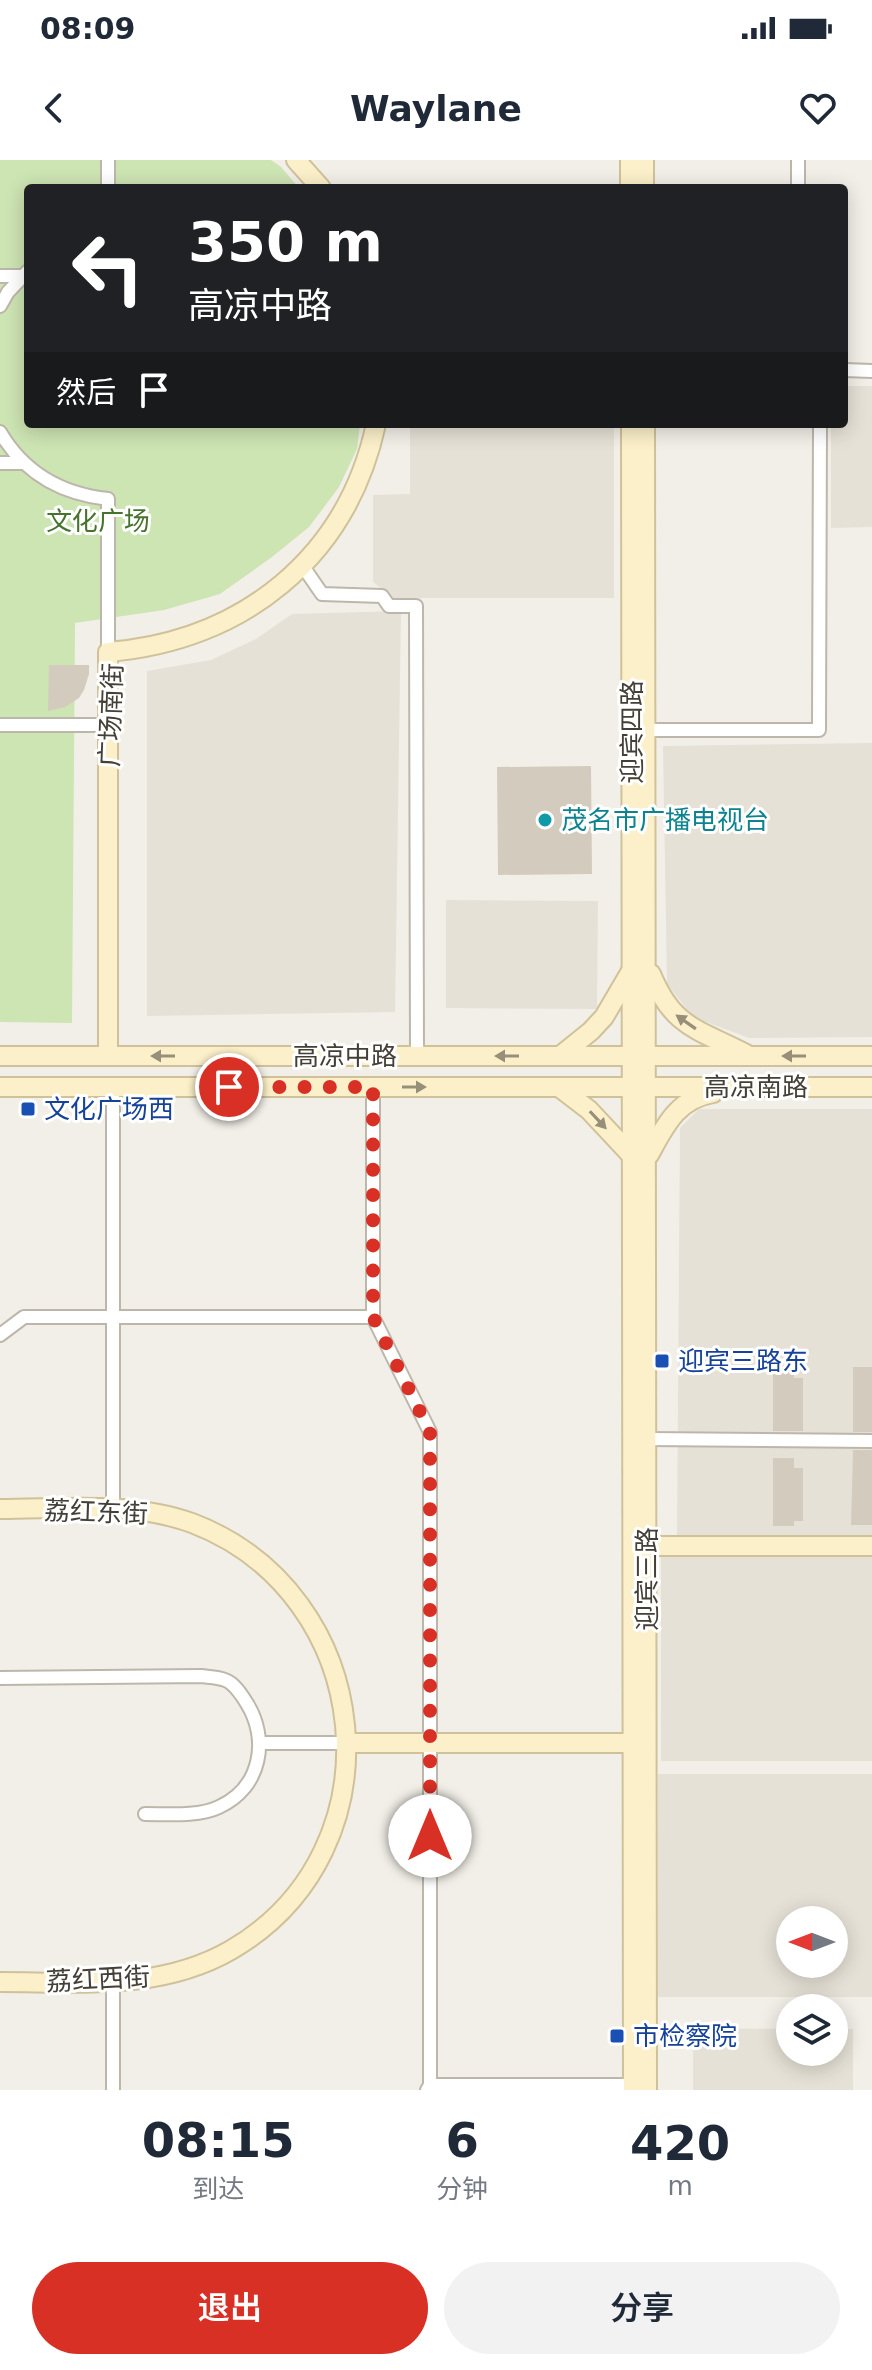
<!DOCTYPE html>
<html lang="zh">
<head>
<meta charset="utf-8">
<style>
	body { margin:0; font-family:"DejaVu Sans","Noto Sans SC",sans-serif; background:#f2f2f3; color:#1f2937; height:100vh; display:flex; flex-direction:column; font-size:30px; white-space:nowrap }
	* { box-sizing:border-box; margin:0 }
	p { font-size:26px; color:#747a83 }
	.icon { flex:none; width:44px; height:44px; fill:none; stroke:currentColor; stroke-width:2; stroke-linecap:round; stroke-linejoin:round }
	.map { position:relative; height:1930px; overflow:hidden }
	.details { display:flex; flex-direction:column; background:#fff; flex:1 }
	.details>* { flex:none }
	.banner { position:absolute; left:24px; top:24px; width:824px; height:244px; border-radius:8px; box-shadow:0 4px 20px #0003; background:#202124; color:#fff; overflow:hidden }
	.needle { width:52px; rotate:270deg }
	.controls { position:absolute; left:776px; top:1746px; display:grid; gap:16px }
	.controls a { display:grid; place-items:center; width:72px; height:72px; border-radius:50%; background:#fff; box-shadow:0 4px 20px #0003; font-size:40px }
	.pin { position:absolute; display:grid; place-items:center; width:68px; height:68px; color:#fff; margin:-34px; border:4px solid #fff; border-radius:50%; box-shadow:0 2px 8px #0007 }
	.me { position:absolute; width:88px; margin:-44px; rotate:0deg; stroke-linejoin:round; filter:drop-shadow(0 0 6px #0008) }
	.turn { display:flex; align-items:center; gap:28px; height:168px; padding:0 32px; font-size:36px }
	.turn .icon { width:104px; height:104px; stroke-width:2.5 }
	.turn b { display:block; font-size:56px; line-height:68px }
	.then { display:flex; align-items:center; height:76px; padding:0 32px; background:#0003; gap:16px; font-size:30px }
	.eta { display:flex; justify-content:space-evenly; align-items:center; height:136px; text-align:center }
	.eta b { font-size:48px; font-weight:600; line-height:56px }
	.cta { display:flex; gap:16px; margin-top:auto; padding:16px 32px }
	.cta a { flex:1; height:92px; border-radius:48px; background:#d93025; color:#fff; font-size:32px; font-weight:600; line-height:92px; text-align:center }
	.cta a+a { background:#f2f2f3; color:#1f2937 }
	.status { display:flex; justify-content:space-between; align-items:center; height:56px; padding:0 40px; background:#fff; direction:ltr }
	.status svg { height:22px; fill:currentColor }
	header { display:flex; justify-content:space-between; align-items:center; height:104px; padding:0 32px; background:#fff; font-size:36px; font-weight:600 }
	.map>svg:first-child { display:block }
	.residential { fill:#e6e1d6; fill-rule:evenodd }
	.green { fill:#cde4b3 }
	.building { fill:#d3cbbe }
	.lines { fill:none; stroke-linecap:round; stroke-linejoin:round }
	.street-casing { stroke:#bdb7ab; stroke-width:16 }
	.secondary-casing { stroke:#cfc29a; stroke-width:22 }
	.street { stroke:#fff; stroke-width:12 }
	.secondary { stroke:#fbf0c9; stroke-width:18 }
	.oneway { fill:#978f79 }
	.route { stroke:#d93025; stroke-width:14; stroke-dasharray:0 25.2 }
	.culture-dot { fill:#0f9aa8; stroke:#fff; stroke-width:3 }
	.transit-dot { fill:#1a4fb4; stroke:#fff; stroke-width:3 }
	.labels { text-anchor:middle; stroke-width:6; stroke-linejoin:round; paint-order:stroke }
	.park-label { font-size:26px; fill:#47732e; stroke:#fff }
	.street-label { font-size:26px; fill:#454037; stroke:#fff }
	.culture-label { font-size:26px; fill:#0d838f; stroke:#fff; text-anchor:start }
	.transit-label { font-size:26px; fill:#164399; stroke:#fff; text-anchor:start }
</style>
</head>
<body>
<div class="status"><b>08:09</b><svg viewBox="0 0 49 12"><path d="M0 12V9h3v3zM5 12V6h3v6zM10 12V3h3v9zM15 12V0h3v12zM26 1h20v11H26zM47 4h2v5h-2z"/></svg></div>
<header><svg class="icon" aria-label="back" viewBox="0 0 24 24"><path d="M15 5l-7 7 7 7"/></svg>Waylane<svg class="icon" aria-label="heart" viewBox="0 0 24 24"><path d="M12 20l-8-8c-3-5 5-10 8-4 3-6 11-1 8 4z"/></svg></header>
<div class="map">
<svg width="872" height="1930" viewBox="0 0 872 1930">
	<rect width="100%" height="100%" fill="#f2efe8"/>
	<!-- residential -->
	<g class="residential">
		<path d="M844,226H872V367L831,368V264H844Z"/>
		<path d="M410,264H614V438H393L373,422V335L410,334Z"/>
		<path d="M401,451L395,852L147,856V511L211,500L256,479L292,454Z"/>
		<path d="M872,583V877L749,878L693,857L667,824L663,586Z"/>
		<path d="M446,740L598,741L597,849L446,848Z"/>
		<path d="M699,949H872V1377L677,1376L680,968Z"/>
		<path d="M661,1396L872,1397V1601H661Z"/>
		<path d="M658,1614H872V1837H658ZM790,1760H834V1804H790Z"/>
		<path d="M693,1868L790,1869V1892H834V1869H853V1930H693Z"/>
	</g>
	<!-- green -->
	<path class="green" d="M0,0H271L281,7L299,28H28V264H360L357,289L339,327L309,367L272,397L220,434L164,450L75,463L72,863L0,862Z"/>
	<!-- building -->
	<g class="building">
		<path d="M49,505H89V514L84,530L79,538L65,547L48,551Z"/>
		<path d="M591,606L592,714L498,715L497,607Z"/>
		<rect x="853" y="1207" width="19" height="65"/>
		<path d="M773,1208H794V1218H803V1271H773Z"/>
		<path d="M853,1290H872V1365H851Z"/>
		<path d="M773,1298H794V1308H803V1361H794V1366H773Z"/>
	</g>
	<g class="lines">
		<defs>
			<g id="street">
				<path d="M108,0V28"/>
				<path d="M798,28V0"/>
				<path d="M0,116H23"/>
				<path d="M0,146L8,132L28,111"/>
				<path d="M844,210L872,211"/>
				<path d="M0,272C24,313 62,334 108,339V492"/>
				<path d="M0,303H24"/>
				<path d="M302,405L322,434L382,436L389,446H416L417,896"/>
				<path d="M0,565H108"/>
				<path d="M639,570H819L820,264"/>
				<path d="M113,927V1349"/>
				<path d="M373,927V1157L430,1272V1925L427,1930"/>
				<path d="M0,1175L24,1157H373"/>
				<path d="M647,1279L872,1281"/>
				<path d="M0,1518L201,1516C208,1517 218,1517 225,1520C234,1523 241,1534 246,1542C270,1579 261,1628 219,1647C198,1657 168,1654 145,1654"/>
				<path d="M260,1583H347"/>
				<path d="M113,1822V1930"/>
				<path d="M430,1925H640"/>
			</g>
			<g id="secondary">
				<path d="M296,0L321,28"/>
				<path d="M630,0V28"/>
				<path d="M644,0V28"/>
				<path d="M631,264L633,1930"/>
				<path d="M645,264L647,1930"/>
				<path d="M651,814C673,868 698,869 746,894"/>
				<path d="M0,896H872"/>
				<path d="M108,896V492C243,481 347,398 376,264"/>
				<path d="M560,896L591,871L604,857L631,811"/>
				<path d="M0,927H872"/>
				<path d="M559,927L589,950L633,997"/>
				<path d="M649,995C665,966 677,939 713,933"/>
				<path d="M0,1349C63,1349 132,1341 192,1363C376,1433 403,1690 231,1790C160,1831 79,1822 0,1822"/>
				<path d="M647,1386H872"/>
				<path d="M347,1583H633"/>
			</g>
		</defs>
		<!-- street casing -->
		<use href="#street" class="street-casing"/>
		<!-- secondary casing -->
		<use href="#secondary" class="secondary-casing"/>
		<!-- street -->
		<use href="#street" class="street"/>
		<!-- secondary -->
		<use href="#secondary" class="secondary"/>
	</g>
	<!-- one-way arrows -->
	<defs><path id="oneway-solid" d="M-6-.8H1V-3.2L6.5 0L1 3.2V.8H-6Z" transform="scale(2)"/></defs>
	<g class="oneway">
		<use href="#oneway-solid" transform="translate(686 862) rotate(-145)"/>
		<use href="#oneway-solid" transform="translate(163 896) rotate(180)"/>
		<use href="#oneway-solid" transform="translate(507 896) rotate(180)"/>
		<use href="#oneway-solid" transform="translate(794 896) rotate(180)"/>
		<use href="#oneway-solid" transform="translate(414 927)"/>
		<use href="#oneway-solid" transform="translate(598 960) rotate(47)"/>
	</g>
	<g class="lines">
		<!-- route -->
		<path class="route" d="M229,927H373V1157L430,1272V1676"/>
	</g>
	<!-- markers -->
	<circle class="culture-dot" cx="545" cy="660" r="8"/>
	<g class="transit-dot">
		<rect x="20" y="941" width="16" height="16" rx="4"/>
		<rect x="654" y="1193" width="16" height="16" rx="4"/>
		<rect x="609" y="1868" width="16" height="16" rx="4"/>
	</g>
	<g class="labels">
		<!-- park labels -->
		<g class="park-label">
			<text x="98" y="370">文化广场</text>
		</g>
		<!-- street labels -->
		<g class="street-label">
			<text transform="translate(111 555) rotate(-88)" y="9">广场南街</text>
			<text transform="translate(632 572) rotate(-90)" y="9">迎宾四路</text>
			<text x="345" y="905">高凉中路</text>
			<text x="756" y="936">高凉南路</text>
			<text transform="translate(96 1352) rotate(2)" y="9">荔红东街</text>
			<text transform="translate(647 1419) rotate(-90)" y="9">迎宾三路</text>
			<text transform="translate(98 1819) rotate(-3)" y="9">荔红西街</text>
		</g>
		<!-- culture labels -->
		<g class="culture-label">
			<text x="561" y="669">茂名市广播电视台</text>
		</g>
		<!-- transit labels -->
		<g class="transit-label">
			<text x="44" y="958">文化广场西</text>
			<text x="678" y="1210">迎宾三路东</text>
			<text x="633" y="1885">市检察院</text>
		</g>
	</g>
</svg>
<div class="controls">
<a><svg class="needle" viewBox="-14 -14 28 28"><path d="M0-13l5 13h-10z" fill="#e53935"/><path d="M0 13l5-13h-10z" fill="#747a83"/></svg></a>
<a><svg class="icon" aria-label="layers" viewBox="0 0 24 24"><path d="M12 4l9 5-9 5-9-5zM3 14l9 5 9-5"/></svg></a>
</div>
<div class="pin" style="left:229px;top:927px;background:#d93025"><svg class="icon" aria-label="arrive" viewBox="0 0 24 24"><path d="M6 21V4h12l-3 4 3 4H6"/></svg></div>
<svg class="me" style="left:430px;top:1676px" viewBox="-20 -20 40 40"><circle r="19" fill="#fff"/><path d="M0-13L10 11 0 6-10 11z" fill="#d93025"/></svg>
<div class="banner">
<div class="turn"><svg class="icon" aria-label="left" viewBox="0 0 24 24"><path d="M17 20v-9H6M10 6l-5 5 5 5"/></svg><div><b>350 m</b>高凉中路</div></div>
<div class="then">然后<svg class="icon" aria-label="arrive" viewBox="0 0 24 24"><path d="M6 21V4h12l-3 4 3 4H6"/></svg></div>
</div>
</div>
<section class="details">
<div class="eta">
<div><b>08:15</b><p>到达</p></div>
<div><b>6</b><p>分钟</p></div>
<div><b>420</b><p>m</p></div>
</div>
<div class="cta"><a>退出</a><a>分享</a></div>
</section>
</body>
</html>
